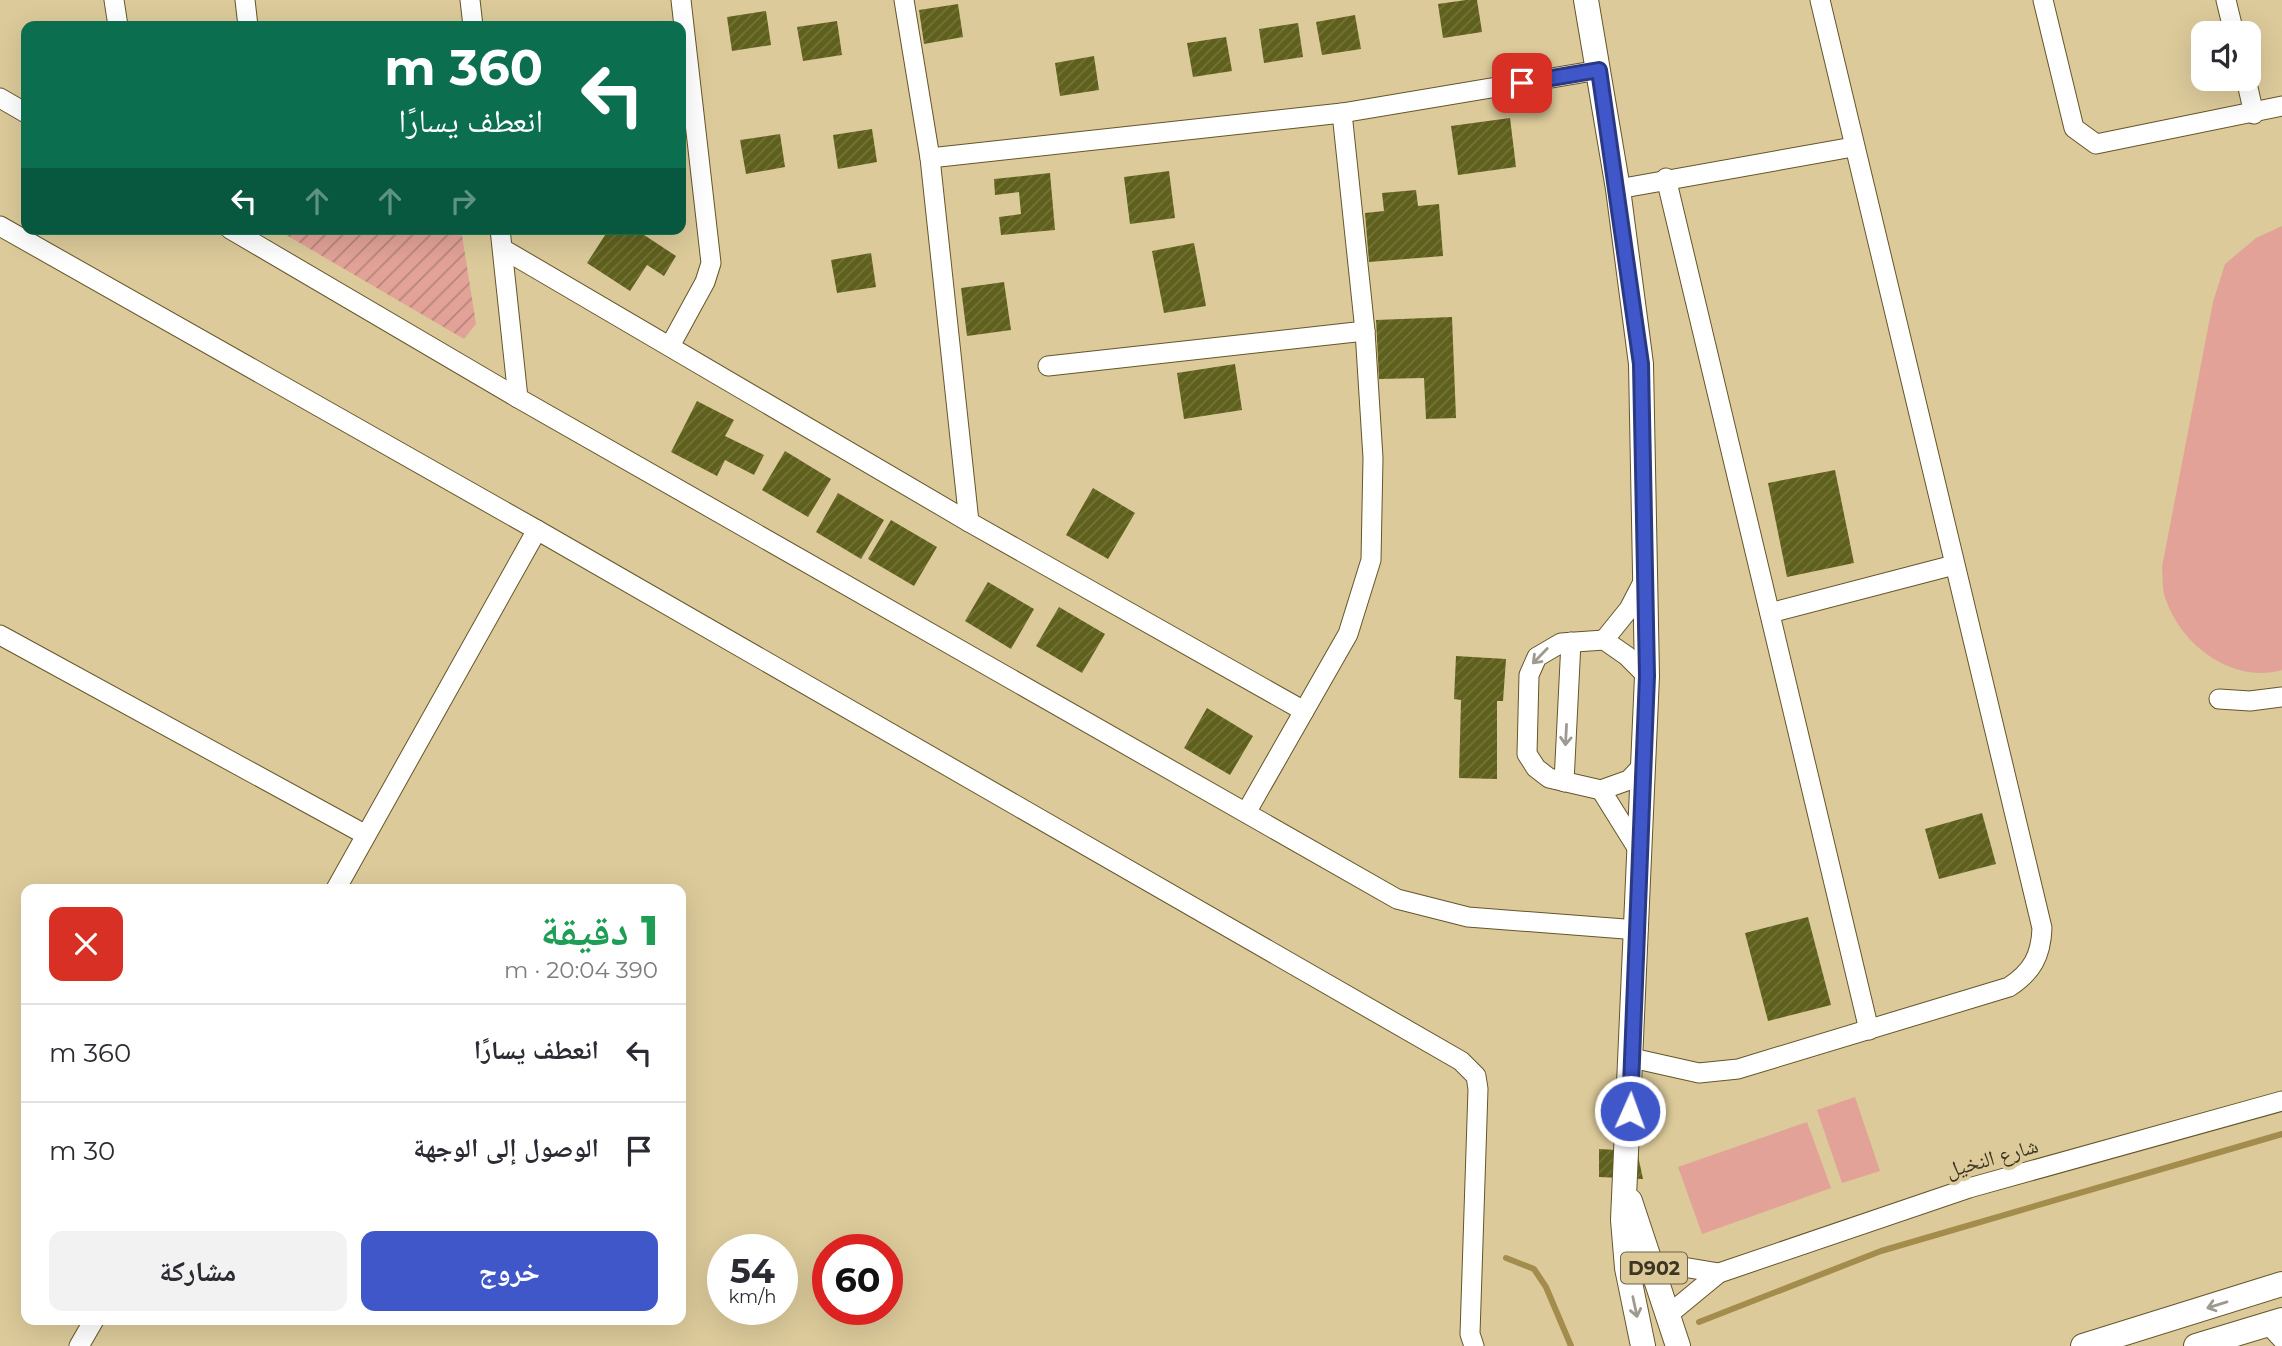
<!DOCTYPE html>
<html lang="ar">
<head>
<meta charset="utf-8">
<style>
	body { margin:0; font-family:Montserrat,"Noto Naskh Arabic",sans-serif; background:#f2f2f3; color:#2b2b33; direction:rtl; height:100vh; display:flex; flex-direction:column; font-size:26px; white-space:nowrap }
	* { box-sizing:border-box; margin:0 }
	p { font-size:23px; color:#7c7c81 }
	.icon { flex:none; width:38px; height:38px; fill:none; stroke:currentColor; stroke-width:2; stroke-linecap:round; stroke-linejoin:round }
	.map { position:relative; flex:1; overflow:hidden; direction:ltr }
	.side { position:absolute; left:21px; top:884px; width:665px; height:441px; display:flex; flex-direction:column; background:#fff; border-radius:14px; box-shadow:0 7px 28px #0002; direction:rtl }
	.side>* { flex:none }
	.top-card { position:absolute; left:21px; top:21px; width:665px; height:214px; border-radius:14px; box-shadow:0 7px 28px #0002; direction:rtl; background:#0b6e4f; color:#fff; overflow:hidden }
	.controls { position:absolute; left:2191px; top:21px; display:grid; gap:14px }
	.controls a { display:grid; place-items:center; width:70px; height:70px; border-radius:14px; background:#fff; box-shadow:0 7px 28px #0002; font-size:35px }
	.speed { position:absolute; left:707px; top:1234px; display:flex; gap:14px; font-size:35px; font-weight:700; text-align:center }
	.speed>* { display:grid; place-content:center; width:91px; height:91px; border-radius:50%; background:#fff; box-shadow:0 7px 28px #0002; line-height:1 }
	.speed small { font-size:18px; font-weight:400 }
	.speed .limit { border:10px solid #d22; background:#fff; color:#111 }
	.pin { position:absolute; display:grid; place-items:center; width:60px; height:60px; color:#fff; margin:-30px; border-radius:14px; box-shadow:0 4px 10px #0006 }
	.me { position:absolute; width:77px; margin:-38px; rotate:2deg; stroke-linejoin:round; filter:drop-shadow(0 0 5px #0008) }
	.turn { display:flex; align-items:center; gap:24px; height:147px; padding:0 28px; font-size:32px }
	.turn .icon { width:91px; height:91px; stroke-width:2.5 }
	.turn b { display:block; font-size:49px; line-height:60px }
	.lanes { display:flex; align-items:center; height:66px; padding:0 28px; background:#0003; justify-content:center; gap:35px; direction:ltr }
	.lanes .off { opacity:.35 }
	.round { display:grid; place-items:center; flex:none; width:74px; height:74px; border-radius:14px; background:#f2f2f3 }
	.headline { display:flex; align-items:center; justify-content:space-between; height:119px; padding:0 28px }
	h1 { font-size:42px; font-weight:800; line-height:52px; color:#1e9e55 }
	.action { display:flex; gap:14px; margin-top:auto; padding:14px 28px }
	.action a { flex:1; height:80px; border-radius:14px; background:#4057ca; color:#fff; font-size:28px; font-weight:800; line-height:80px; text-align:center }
	.action a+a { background:#f2f2f3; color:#2b2b33 }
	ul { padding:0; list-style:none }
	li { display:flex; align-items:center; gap:21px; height:98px; padding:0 28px; border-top:2px solid #e1e1e2 }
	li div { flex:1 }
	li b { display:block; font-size:26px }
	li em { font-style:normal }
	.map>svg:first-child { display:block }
	.garden { fill:url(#garden-furrows) }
	.pitch { fill:#e2a297 }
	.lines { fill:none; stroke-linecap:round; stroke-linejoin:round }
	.stream { stroke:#a48c4c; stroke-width:6 }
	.building { fill:url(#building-hatch) }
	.minor-casing { stroke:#655529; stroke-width:21 }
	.major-casing { stroke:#655529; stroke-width:26 }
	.minor { stroke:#fff; stroke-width:19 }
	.major { stroke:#fff; stroke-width:24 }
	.oneway { stroke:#9e9a91 }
	.route-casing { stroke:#2a3983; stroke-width:18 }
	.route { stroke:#4057ca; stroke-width:12 }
	.labels { text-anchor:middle; stroke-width:7; stroke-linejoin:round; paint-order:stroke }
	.shield { fill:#dcca9a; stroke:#6d6247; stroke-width:2 }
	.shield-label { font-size:19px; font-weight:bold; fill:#3d3623 }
	.street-label { font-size:21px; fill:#3d3623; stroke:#dcca9a }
</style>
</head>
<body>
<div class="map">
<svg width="2282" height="1346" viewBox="0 0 2282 1346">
	<defs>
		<pattern id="garden-furrows" width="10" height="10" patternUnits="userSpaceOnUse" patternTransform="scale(1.75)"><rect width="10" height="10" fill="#e2a297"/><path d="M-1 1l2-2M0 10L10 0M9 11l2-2" fill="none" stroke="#b8857b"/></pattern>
		<pattern id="building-hatch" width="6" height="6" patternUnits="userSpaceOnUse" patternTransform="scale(1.75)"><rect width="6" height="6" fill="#5f601c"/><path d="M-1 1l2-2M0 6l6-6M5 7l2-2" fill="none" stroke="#73743c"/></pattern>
	</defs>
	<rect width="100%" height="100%" fill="#dcca9a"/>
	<!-- garden -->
	<path class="garden" d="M276,229H461L476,324L464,339Z"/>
	<!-- pitch -->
	<g class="pitch">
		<path d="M2282,226V670C2233,684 2182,646 2166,600C2162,591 2163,578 2162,567L2213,302L2225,264L2256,238Z"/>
		<path d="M1855,1097L1880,1171L1842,1183L1817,1110Z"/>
		<path d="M1807,1122L1831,1188L1702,1234L1678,1167Z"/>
	</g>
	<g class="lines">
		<!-- stream -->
		<g class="stream">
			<path d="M1506,1258L1534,1269L1546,1287L1571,1346"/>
			<path d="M1699,1322L1881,1251L2282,1134"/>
		</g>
	</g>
	<!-- building -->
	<g class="building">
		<path d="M1466,0H1477L1482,32L1443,38L1438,4Z"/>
		<path d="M958,4L963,37L924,44L919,10Z"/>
		<path d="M766,11L771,45L732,51L727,17Z"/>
		<path d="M1355,15L1361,49L1322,55L1316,22Z"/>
		<path d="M837,21L842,55L803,61L797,27Z"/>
		<path d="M1298,23L1303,57L1264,63L1259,29Z"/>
		<path d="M1226,37L1232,71L1193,77L1187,43Z"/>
		<path d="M1094,56L1099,90L1060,96L1055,63Z"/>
		<path d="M1510,118L1516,167L1458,175L1451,126Z"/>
		<path d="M872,129L877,162L838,169L833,135Z"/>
		<path d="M780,134L785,167L746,174L740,140Z"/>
		<path d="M1169,171L1175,218L1130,224L1124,177Z"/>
		<path d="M1050,173L1055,230L1001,235L999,217L1021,214L1019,192L995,195L994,179Z"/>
		<path d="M1416,190L1418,206L1439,204L1443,256L1369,262L1365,213L1384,211L1382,193Z"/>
		<path d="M609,229H635L676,256L664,276L647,265L630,291L587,263Z"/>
		<path d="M1194,243L1206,306L1164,313L1152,251Z"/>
		<path d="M871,253L876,287L837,293L831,260Z"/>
		<path d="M1004,282L1011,330L967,336L961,288Z"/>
		<path d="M1452,317L1456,418L1426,419L1424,378L1379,379L1376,320Z"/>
		<path d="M1235,364L1242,410L1184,419L1177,373Z"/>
		<path d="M697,401L734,420L725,436L764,455L754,475L725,460L717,476L671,452Z"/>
		<path d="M785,451L831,479L808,517L762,490Z"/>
		<path d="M1835,470L1854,563L1787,577L1768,483Z"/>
		<path d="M1093,488L1135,513L1108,559L1066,535Z"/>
		<path d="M838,493L884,520L861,559L816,532Z"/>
		<path d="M891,520L937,547L914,586L868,559Z"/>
		<path d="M988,582L1034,609L1011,649L965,621Z"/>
		<path d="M1059,607L1105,634L1082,673L1036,646Z"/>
		<path d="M1456,656L1506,659L1503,701H1497V779L1459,778L1461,700L1454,699Z"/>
		<path d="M1207,708L1253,736L1230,775L1184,748Z"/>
		<path d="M1982,813L1996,864L1939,879L1925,829Z"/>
		<path d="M1808,917L1831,1005L1768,1021L1745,933Z"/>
		<path d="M1599,1149L1637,1151L1643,1179L1599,1177Z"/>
	</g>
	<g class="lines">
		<defs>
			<g id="minor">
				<path d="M114,0L118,26"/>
				<path d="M245,0L248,26"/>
				<path d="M470,0L473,26"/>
				<path d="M904,0L930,158L969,522"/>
				<path d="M2043,0L2074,128L2096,144L2282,106"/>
				<path d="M2226,0L2234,33"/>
				<path d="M2246,79L2254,114"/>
				<path d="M0,98L26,113"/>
				<path d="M930,158L1342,113L1599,70"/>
				<path d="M1666,178L1869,1030"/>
				<path d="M1618,189L1853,147"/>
				<path d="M0,226L537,530L1461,1061L1476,1076L1478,1089L1470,1334L1474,1346"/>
				<path d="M230,229L518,398L1397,899L1468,917L1638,930"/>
				<path d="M500,229L518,398"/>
				<path d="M503,249L969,522L1304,711"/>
				<path d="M670,346L705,282L711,263L681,0"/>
				<path d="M1048,366L1365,331"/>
				<path d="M1770,613L1954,565"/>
				<path d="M0,635L366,835"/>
				<path d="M1604,640L1629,609L1644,580"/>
				<path d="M2219,699L2250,701L2282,697"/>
				<path d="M1643,765L1629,780L1601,790L1549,778L1536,768L1527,754L1529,675L1537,657L1561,643L1604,640L1627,656L1647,676"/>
				<path d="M1564,782L1571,642"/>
				<path d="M1601,790L1639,851"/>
				<path d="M1247,811L1348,634L1371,560L1373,458L1365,331L1342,113"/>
				<path d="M336,889L537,530"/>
				<path d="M1632,1058L1699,1073L1738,1069L2009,987C2032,972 2041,956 2042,928L1820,0"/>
				<path d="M1653,1262L1719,1273"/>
				<path d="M1668,1315L1719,1273L1969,1188L2282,1101"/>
				<path d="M2268,1324L2282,1339"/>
				<path d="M79,1346L94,1320"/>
			</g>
			<g id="major">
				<path d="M1586,0L1618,189L1641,364L1647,676L1623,1220L1627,1268L1643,1346"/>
				<path d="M1630,1201L1678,1346"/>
				<path d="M2083,1346L2282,1284"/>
				<path d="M2196,1346L2282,1320"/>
			</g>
		</defs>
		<!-- minor casing -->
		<use href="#minor" class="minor-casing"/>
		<!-- major casing -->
		<use href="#major" class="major-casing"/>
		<!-- minor -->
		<use href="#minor" class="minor"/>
		<!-- major -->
		<use href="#major" class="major"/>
	</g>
	<!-- one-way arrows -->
	<defs><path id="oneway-shaft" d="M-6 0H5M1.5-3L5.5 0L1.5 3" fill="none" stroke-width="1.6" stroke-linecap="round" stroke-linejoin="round" transform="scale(1.75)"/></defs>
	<g class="oneway">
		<use href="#oneway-shaft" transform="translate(1540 656) rotate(134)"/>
		<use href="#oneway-shaft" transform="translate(1566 735) rotate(93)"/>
		<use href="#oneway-shaft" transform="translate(2217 1305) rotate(163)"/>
		<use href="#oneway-shaft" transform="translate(1635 1307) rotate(78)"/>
	</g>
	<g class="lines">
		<defs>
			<path id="route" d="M1522,83L1599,70L1641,364L1647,676L1630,1111"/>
		</defs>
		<!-- route casing -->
		<use href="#route" class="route-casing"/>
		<!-- route -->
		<use href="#route" class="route"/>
	</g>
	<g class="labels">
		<!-- shield labels -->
		<rect class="shield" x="1621" y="1252.5" width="66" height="31" rx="5"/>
		<g class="shield-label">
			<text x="1654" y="1275">D902</text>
		</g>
		<!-- street labels -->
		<g class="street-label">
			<text transform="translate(1992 1158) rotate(-16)" y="7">شارع النخيل</text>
		</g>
	</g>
</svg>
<div class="controls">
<a><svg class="icon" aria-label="sound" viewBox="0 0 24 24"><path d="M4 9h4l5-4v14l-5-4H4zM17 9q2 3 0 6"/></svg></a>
</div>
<div class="speed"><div>54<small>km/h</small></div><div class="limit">60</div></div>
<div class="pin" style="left:1522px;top:83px;background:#d93025"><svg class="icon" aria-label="arrive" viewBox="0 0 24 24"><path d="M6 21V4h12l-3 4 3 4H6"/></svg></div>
<svg class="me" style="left:1630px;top:1111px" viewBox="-20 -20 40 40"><circle r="17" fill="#4057ca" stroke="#fff" stroke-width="3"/><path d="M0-11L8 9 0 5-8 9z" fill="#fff"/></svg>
<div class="top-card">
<div class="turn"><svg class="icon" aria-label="left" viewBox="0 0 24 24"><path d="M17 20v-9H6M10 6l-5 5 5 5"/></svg><div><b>360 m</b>انعطف يسارًا</div></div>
<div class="lanes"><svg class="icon" aria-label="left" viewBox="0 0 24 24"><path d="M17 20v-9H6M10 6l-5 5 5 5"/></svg><svg class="icon off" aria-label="ahead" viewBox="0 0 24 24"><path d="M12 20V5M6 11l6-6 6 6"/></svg><svg class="icon off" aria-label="ahead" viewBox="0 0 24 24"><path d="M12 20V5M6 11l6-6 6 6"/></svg><svg class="icon off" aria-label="right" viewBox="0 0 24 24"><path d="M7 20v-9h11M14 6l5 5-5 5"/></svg></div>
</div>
<section class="side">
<div class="headline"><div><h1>1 دقيقة</h1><p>390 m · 20:04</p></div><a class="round" style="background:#d93025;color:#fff"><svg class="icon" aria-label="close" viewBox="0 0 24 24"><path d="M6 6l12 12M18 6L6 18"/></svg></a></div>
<ul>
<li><svg class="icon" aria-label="left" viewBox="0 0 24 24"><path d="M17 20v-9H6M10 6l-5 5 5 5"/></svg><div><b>انعطف يسارًا</b></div><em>360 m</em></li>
<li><svg class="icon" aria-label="arrive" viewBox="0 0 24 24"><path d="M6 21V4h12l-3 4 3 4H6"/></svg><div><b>الوصول إلى الوجهة</b></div><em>30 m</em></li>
</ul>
<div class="action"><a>خروج</a><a>مشاركة</a></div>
</section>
</div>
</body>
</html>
